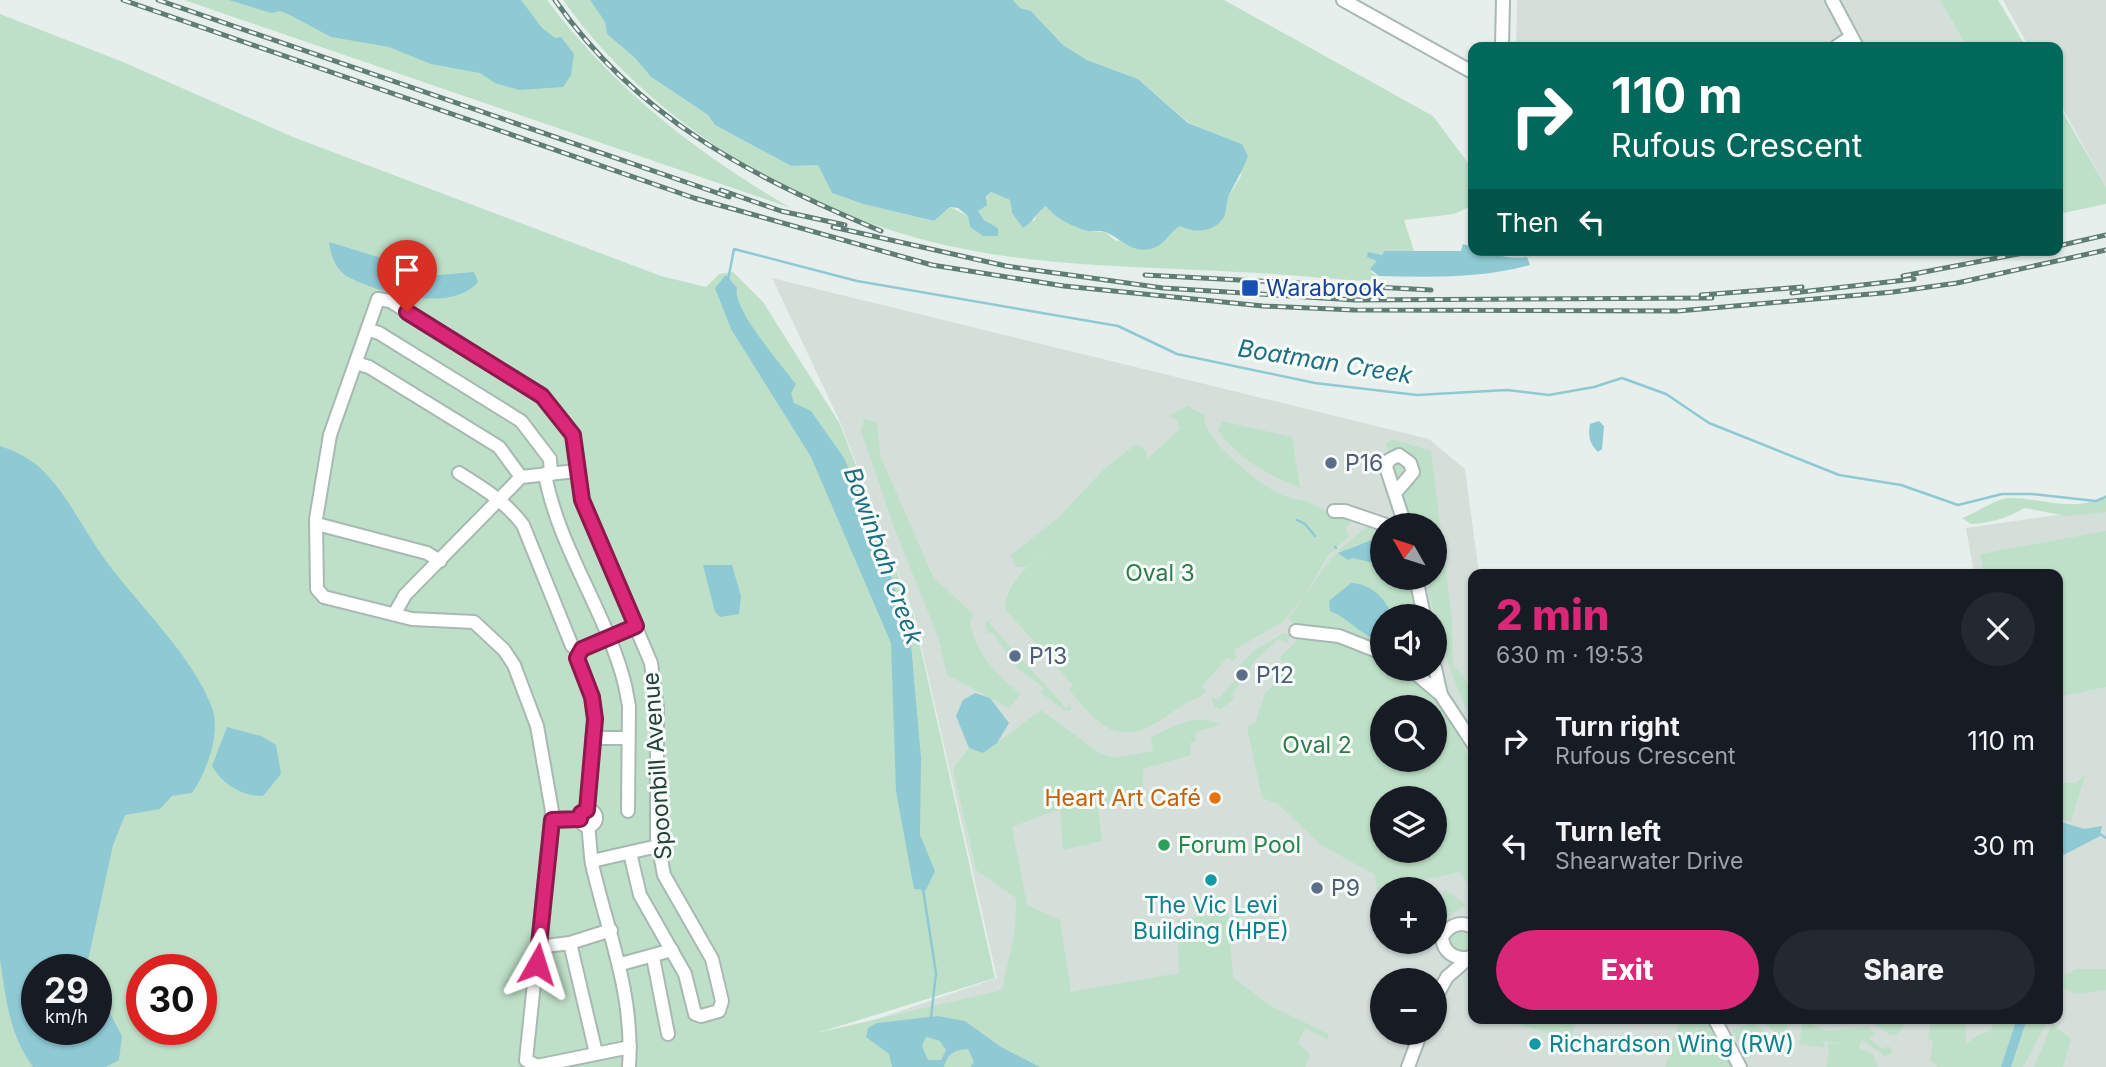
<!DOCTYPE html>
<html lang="en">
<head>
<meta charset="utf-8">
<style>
	body { margin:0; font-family:Inter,sans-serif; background:#242831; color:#f1f3f6; height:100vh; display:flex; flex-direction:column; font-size:26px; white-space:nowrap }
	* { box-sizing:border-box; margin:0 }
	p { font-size:23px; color:#9ea1a6 }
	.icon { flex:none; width:38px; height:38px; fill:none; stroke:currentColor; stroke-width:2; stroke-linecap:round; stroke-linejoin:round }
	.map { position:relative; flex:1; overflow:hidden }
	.side { position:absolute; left:1468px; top:569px; width:595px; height:455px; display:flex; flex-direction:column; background:#171b24; border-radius:14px; box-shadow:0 2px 5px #0004 }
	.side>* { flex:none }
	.hud { position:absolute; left:1468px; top:42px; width:595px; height:214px; border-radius:14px; box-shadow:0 2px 5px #0004; background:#00695c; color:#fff; overflow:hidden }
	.needle { width:46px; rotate:309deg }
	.buttons { position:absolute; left:1370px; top:513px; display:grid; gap:14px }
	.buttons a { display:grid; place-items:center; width:77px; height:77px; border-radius:50%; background:#171b24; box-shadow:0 2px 5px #0004; font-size:35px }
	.speed { position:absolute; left:21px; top:954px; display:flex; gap:14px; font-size:35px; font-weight:700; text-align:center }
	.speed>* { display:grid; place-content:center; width:91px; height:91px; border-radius:50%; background:#171b24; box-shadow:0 2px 5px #0004; line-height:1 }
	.speed small { font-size:18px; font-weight:400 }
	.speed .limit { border:10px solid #d22; background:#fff; color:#111 }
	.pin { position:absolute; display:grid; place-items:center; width:60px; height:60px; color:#fff; margin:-72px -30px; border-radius:50% 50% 50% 0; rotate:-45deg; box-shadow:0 0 7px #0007 }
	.pin .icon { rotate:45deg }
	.me { position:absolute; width:77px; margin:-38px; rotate:6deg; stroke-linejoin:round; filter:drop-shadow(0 0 5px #0008) }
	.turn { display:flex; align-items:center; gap:24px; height:147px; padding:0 28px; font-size:32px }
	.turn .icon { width:91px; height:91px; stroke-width:2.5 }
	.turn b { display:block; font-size:49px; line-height:60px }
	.then { display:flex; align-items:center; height:66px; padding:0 28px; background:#0003; gap:14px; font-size:26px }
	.round { display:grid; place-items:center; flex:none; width:74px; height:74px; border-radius:37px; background:#242831 }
	.headline { display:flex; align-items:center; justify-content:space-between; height:119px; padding:0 28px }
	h1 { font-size:42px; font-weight:800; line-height:52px; color:#db2777 }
	.action { display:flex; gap:14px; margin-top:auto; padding:14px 28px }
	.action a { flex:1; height:80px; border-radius:42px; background:#db2777; color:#fff; font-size:28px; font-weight:800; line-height:80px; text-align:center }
	.action a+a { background:#242831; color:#f1f3f6 }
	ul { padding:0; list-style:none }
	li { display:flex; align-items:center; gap:21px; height:105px; padding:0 28px }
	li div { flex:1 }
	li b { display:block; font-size:26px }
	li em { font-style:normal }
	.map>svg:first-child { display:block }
	.built { fill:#d4dfda; fill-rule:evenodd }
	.green { fill:#bfe0c8; fill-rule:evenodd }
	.water { fill:#8ec9d4; fill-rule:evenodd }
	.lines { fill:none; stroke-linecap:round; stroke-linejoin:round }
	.stream { stroke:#8ec9d4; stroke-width:2.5 }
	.minor-casing { stroke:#a8b8b2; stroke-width:16 }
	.minor { stroke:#fff; stroke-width:12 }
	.rail-casing { stroke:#5f7d75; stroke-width:5 }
	.rail { stroke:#f7fbf9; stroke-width:2.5; stroke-dasharray:8; stroke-linecap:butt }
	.route-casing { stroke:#8e194d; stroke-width:18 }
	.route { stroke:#db2777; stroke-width:12 }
	.transit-dot { fill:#1a4fb4; stroke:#f7fbf9; stroke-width:2.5 }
	.service-dot { fill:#5c6f8a; stroke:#f7fbf9; stroke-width:2.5 }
	.food-dot { fill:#e8710a; stroke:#f7fbf9; stroke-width:2.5 }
	.leisure-dot { fill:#2e9e5b; stroke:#f7fbf9; stroke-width:2.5 }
	.culture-dot { fill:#0f9aa8; stroke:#f7fbf9; stroke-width:2.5 }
	.labels { text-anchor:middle; stroke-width:6; stroke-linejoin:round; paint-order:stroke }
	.transit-label { font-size:23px; fill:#164399; stroke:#f7fbf9; text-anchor:start }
	.service-label { font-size:23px; fill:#4e5e75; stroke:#f7fbf9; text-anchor:start }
	.park-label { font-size:23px; fill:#2d7a4b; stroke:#f7fbf9 }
	.street-label { font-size:23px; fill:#24423a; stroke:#f7fbf9 }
	.food-label { font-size:23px; fill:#c56008; stroke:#f7fbf9; text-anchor:end }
	.leisure-label { font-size:23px; fill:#27864d; stroke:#f7fbf9; text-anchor:start }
	.culture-label { font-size:23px; fill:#0d838f; stroke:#f7fbf9 }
	.water-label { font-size:24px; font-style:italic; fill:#1c6f80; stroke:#f7fbf9 }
</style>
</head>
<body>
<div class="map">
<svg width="2106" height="1067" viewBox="0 0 2106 1067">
	<rect width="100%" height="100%" fill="#e6efeb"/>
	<!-- built -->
	<g class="built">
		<path d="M1517,0H1940L1967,47H1516Z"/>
		<path d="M2003,0H2106V187L2058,100V47H2029Z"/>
		<path d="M772,278L1429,439L1465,469L1479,574H1474V1018H2058V574H1974L1966,528L2106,508V1067H790L818,1039L997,978L914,614L841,424ZM1382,525H1435V578H1382ZM1382,616H1435V668H1382ZM1382,707H1435V760H1382ZM1382,798H1435V850H1382ZM1382,889H1435V942H1382ZM1382,980H1435V1032H1382Z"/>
	</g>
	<!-- green -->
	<g class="green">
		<path d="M184,0H547C613,88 696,153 791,208Z"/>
		<path d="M563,0H590L605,22L607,34L635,58L651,77L708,115L715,125L791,166L818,165L832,193L863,204L934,221L950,207L968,216L970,227L983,236H998V228L984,220L978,211L991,192L1010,200L1012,213L1034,221L1038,212L1046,206L1089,231L1105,232L1116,241L1172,231L1180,226L1206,230L1223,217L1228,197L1241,176L1242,144L1189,123L1138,79L1087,60L1063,45L1031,11L1020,8L1013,0H1224L1433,116L1471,167L1473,205L1454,214L1404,220L1414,251H1384L1371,272L1378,276L1376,282C1330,279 1284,274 1238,272C1150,267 1062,267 974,251C816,222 657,132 563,0Z"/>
		<path d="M1940,0H1998L2026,47H1967Z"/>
		<path d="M0,14L123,62L293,137L661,276L706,287L719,274L733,272L763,302L840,424L913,614L995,978L817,1033L1002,990L1015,930L1016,898L976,870L953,769L969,748L983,753L1041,710L1101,754L1115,758L1153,751L1151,737C1174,727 1196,711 1220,725L1195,732L1196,741L1190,743L1191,755L1143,769V798L1098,807L1102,841L1063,850L1060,809L1012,827L1027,905L1060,920L1071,992L1179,973L1177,920L1228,911L1233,977L1269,1005L1328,1034V1040L1305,1028L1298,1043L1310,1054L1305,1067H1040L1001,1047L965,1021L938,1016L877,1023L866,1037L889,1054L892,1067H0ZM37,970H96V1029H37ZM142,970H201V1029H142Z"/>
		<path d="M2058,104L2106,187V204L2063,213L2058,205Z"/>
		<path d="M1188,406L1204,415C1201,438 1260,485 1280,494C1290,499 1302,499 1311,503C1325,510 1335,519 1351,520L1346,529L1349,537L1328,555L1304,597L1284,621L1234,650L1237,657L1233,661L1228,657L1202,686L1206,691L1202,696C1185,702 1173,712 1159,721C1115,749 1096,721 1069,690L1073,685L1005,609C1005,578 1042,555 1063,536L1027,567H1016L1011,555L1059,517L1103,470L1136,444L1147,451L1146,460L1180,429L1178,421L1169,415Z"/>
		<path d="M864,419L877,422L880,455L933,577L973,614L970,623C977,654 996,675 1021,694L1009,708L947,675L938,637L895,530L861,431Z"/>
		<path d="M1222,421L1292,437L1300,488C1268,475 1238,459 1218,430Z"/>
		<path d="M1392,439L1431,451L1452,620L1453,666C1472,682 1473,697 1473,721C1448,674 1437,628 1425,578H1435V525H1413L1386,444Z"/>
		<path d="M2106,495V512L2067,516L2024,508C2009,518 1989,523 1971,524L1962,518C1975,514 1996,498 2010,498C2045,498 2074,514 2106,495Z"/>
		<path d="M1369,525L1382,528V541L1355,545L1346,552L1338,551Z"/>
		<path d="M2106,531V687L2058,697V574H1984L1980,554Z"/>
		<path d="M1338,552L1382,565V578H1410L1419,616H1382V668L1433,669L1439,703L1462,742L1473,770L1474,874L1469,886L1460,872L1377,890L1375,875L1321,845L1278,804L1262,798L1247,727L1255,723L1265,694L1290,665L1288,660L1283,663L1279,658L1295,643L1299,629L1288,619C1306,597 1318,571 1338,552ZM1382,707H1435V760H1382ZM1382,798H1435V850H1382Z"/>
		<path d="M994,619L989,623L1066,708L1071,704V710H1064L1041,693L1044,688L1018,669L992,632L988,634L985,623Z"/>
		<path d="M1284,633L1290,635L1287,643L1278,639L1254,662L1231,696L1235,698L1221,709L1214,707L1212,696L1217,700L1244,671L1239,666L1253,651Z"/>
		<path d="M2085,775L2071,822L2063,820V807L2058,808V783H2076Z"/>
		<path d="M1446,890L1466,905L1440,922L1443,891Z"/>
		<circle cx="1461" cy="941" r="12"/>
		<path d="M2076,969H2106V990L2076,994L2062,987L2065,975Z"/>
		<path d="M1510,1019V1018L1577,1019L1571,1039L1508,1022Z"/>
		<path d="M1680,1019H1705L1731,1067H1665Z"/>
		<path d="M1771,1019H1788L1785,1041L1776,1038L1773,1030L1763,1020Z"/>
		<path d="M1883,1019H1902L1903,1026L1898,1034L1891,1035L1874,1024Z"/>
		<path d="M1931,1019H1961L1966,1027V1044L1978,1035L1991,1031L1995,1019H2017L2001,1067H1938L1930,1061L1933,1041L1928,1040Z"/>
		<path d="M2027,1019L2048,1020L2023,1067H2011Z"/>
		<path d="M1803,1020L1826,1031L1868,1027L1876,1034L1869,1038L1882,1049L1889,1046L1892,1053L1885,1056L1862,1040L1859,1048L1873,1054L1878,1067H1826L1829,1050L1827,1044H1841L1825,1041L1824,1048L1799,1044Z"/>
		<path d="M1754,1022L1764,1031L1750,1058L1744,1056L1732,1030Z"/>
		<path d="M2052,1024L2071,1039L2063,1067H2034Z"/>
		<path d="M926,1037L940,1041L946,1050L941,1061H928L922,1046Z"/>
		<path d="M957,1049H969L974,1062L970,1067H944L947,1056Z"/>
	</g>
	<!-- water -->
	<g class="water">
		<path d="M229,0H521L542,28L555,38L561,37L574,54L571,75L563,87L519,90L495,83L480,73L431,64L389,47L331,37L290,15L280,11L271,13Z"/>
		<path d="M590,0H1013L1020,8L1031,11L1063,45L1087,60L1138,79L1188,123L1242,144L1248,156C1243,170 1236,181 1229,195C1226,201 1227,211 1224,217C1214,233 1194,233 1180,226C1168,233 1165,246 1150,249C1131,253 1121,238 1105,232C1100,230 1093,232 1088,231C1073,227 1055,218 1046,206C1036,213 1033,222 1023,228L1012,213L1010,200L991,192L986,197L987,205L978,211L984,220L998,228V236H983L970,227L968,216L958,208L950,207L934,221L863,204L832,193L818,165L791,166L715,125L708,115L651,77L635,58L607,34L605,22Z"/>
		<path d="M329,242L378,257L416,277L474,272L478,282C452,313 382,294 350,278C336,271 331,257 329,242Z"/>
		<path d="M1463,244C1482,250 1505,261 1527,257L1530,265C1481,279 1429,277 1379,276L1370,269L1377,261L1367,257L1368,252L1382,255L1384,251H1461Z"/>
		<path d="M726,275L737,288C731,307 783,367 796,384L791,393L794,403L811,411L844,458L884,551L911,645L921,758L920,835L935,871L926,890L914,889L896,791L891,643L811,457L731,329L715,288Z"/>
		<path d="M1599,421L1604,426L1602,449L1598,452C1589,443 1588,436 1590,424Z"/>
		<path d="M0,446C13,450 27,457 38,466C67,492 83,530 106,561C138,605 194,657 212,708C221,734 207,771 192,793L172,796L160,809L125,815L113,845L87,965L89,969L37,970V1029H96V987L122,1036L119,1060L106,1067H33C9,1034 6,999 0,959Z"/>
		<path d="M1377,538L1382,541V565L1353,558L1348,560L1338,553Z"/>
		<path d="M703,565H732L741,596L739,614L720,617L715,612Z"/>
		<path d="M1351,583C1371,584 1386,598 1392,616H1382V641C1360,636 1349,618 1330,611L1329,601Z"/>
		<path d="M975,693L990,698L1009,723L997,743L983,753L969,748L956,716L963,700Z"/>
		<path d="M227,727L261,736L276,745L281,774L263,796C242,796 223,785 212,766Z"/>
		<path d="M2058,821L2084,829L2102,826L2100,836L2058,858Z"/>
		<path d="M938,1016L965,1021L1001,1047L1040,1067H970L974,1062L968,1049C954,1050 948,1053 944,1067H892L889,1054L866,1037L868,1028L877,1023ZM926,1037L940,1041L946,1050L941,1060H928L922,1046Z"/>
		<path d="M2017,1018L2027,1019L2011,1067H2001Z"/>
	</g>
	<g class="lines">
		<!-- stream -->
		<g class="stream">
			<path d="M728,280L734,249L857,281L1118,326L1177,354L1315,383L1417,395L1507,390L1549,395L1594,387L1622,378L1666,394L1709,423L1839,475L1901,485L1958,505L2002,494H2031L2096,501L2106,497"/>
			<path d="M1297,520L1305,524L1315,536"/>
			<path d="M1335,547L1336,548"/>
			<path d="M2100,834L2106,838"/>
			<path d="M923,889L936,973L931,1018"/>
		</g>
		<defs>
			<g id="minor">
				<path d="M1343,0L1474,73"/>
				<path d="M1832,0L1857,47"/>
				<path d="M1502,47L1503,0"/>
				<path d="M1836,47L1851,37"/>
				<path d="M369,330L379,333L521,421L550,459L551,474"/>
				<path d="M356,363L369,367L499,447L521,477"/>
				<path d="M459,473C483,488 506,502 523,525L572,646"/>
				<path d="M545,474C558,547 607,613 625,685L629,706L628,811"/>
				<path d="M1396,492L1413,472L1410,463L1399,455L1389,460L1386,467L1405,525"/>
				<path d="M1334,511H1345L1386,525"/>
				<path d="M317,524L427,553L440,561"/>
				<path d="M1416,578L1424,616"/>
				<path d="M395,613L405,595L521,477L576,471"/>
				<path d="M1296,631L1339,636L1382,653"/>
				<path d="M581,649L636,627"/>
				<path d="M577,658L592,697L595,719L587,810"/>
				<path d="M1409,668L1441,695L1474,745"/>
				<path d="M1435,668L1441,695"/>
				<path d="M592,738H626"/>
				<circle cx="588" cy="818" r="8"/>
				<path d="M552,820L580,819"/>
				<path d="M588,826C590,839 590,852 592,864C608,934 634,993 629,1067"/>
				<path d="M630,853L640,895L685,974L695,1014L701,1016L719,1011L722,1001L712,959L664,875L657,838V708L651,663L582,500L573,435L542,396L390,301L378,299L330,435L316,519L317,589L324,597L412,619L474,622L504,650L514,665L537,726L552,811L526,1060L537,1066L630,1047"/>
				<path d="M592,861L658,846"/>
				<path d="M570,943L596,1053"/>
				<path d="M538,947L570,943L611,930"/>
				<path d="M653,957L668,1034"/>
				<path d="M1468,958C1454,959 1443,952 1442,937C1449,925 1461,920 1474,928"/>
				<path d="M621,964L672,950"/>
				<path d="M1435,999L1447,977L1470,957"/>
				<path d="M1714,1018L1740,1067"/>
				<path d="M1408,1067L1421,1032"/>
			</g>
		</defs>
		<!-- minor casing -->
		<use href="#minor" class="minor-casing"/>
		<!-- minor -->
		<use href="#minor" class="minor"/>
		<defs>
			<g id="rail">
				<path d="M123,0L694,198L932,265L1064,286L1263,306L1354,310L1678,311L1893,292L1957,283L2106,250"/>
				<path d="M158,0L729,197"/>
				<path d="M555,0C637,118 752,177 881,231"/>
				<path d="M721,190L781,211L845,225"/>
				<path d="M833,227L1006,266L1163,288L1355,300L1712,298"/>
				<path d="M2058,246L2106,235"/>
				<path d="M1145,275L1431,290"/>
				<path d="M1903,276L2039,250"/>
				<path d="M1792,293L1914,279"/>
				<path d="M1701,295L1802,287"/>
			</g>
		</defs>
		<!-- rail casing -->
		<use href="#rail" class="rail-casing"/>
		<!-- rail -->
		<use href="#rail" class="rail"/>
	</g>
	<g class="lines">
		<defs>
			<path id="route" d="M407,312L542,396L573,435L582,500L636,626L582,649L577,658L592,697L595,719L587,810L581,813L580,819L552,820L537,964"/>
		</defs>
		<!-- route casing -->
		<use href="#route" class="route-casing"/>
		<!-- route -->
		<use href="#route" class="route"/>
	</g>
	<!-- markers -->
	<rect class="transit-dot" x="1241" y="279" width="18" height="18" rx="3.5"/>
	<g class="service-dot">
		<circle cx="1331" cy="463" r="7"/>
		<circle cx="1015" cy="656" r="7"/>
		<circle cx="1242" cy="675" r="7"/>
		<circle cx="1317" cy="888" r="7"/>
	</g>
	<circle class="food-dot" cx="1215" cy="798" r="7"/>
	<circle class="leisure-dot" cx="1164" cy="845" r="7"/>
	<g class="culture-dot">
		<circle cx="1211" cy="880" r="7"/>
		<circle cx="1535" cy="1044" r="7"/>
	</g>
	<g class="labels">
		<!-- transit labels -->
		<g class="transit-label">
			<text x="1266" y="296">Warabrook</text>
		</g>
		<!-- service labels -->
		<g class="service-label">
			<text x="1345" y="471">P16</text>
			<text x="1029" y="664">P13</text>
			<text x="1256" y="683">P12</text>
			<text x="1331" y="896">P9</text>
		</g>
		<!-- park labels -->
		<g class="park-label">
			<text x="1160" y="581">Oval 3</text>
			<text x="1317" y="753">Oval 2</text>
		</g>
		<!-- street labels -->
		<g class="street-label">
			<text transform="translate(657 766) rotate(-94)" y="8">Spoonbill Avenue</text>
		</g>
		<!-- food labels -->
		<g class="food-label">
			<text x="1201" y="806">Heart Art Café</text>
		</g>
		<!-- leisure labels -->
		<g class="leisure-label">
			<text x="1178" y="853">Forum Pool</text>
		</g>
		<!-- culture labels -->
		<g class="culture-label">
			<text x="1211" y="913">The Vic Levi<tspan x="1211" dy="26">Building (HPE)</tspan></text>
			<text x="1549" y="1052" text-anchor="start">Richardson Wing (RW)</text>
		</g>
		<!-- water labels -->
		<g class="water-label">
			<text transform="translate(1325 362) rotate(9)" y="8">Boatman Creek</text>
			<text transform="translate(883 556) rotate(70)" y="8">Bowinbah Creek</text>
		</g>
	</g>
</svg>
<div class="buttons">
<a><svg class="needle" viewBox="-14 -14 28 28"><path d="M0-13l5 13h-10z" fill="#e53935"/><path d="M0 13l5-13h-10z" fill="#9ea1a6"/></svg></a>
<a><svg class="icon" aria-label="sound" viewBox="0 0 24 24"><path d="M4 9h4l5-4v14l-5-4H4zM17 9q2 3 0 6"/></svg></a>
<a><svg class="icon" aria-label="search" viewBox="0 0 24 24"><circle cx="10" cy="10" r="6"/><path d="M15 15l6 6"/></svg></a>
<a><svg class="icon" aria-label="layers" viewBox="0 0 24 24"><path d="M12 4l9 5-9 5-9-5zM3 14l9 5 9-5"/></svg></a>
<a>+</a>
<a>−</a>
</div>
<div class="speed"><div>29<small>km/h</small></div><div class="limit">30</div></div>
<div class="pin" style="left:407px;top:312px;background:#d93025"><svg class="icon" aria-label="arrive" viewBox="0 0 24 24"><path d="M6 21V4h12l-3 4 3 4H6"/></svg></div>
<svg class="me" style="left:537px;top:964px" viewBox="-20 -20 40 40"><path d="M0-17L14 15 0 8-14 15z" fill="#db2777" stroke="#fff" stroke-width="4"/></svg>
<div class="hud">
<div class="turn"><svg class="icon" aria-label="right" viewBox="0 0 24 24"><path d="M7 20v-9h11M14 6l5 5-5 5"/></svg><div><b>110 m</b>Rufous Crescent</div></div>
<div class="then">Then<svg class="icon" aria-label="left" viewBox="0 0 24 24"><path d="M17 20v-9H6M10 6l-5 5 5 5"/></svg></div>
</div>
<section class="side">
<div class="headline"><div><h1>2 min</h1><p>630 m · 19:53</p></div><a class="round"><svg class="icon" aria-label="close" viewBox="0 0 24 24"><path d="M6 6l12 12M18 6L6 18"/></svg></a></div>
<ul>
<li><svg class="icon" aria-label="right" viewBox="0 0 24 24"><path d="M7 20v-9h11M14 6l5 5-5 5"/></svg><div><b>Turn right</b><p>Rufous Crescent</p></div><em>110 m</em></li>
<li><svg class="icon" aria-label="left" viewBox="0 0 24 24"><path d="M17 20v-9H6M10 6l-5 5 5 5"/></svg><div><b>Turn left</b><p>Shearwater Drive</p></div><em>30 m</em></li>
</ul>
<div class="action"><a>Exit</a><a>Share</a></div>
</section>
</div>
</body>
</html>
